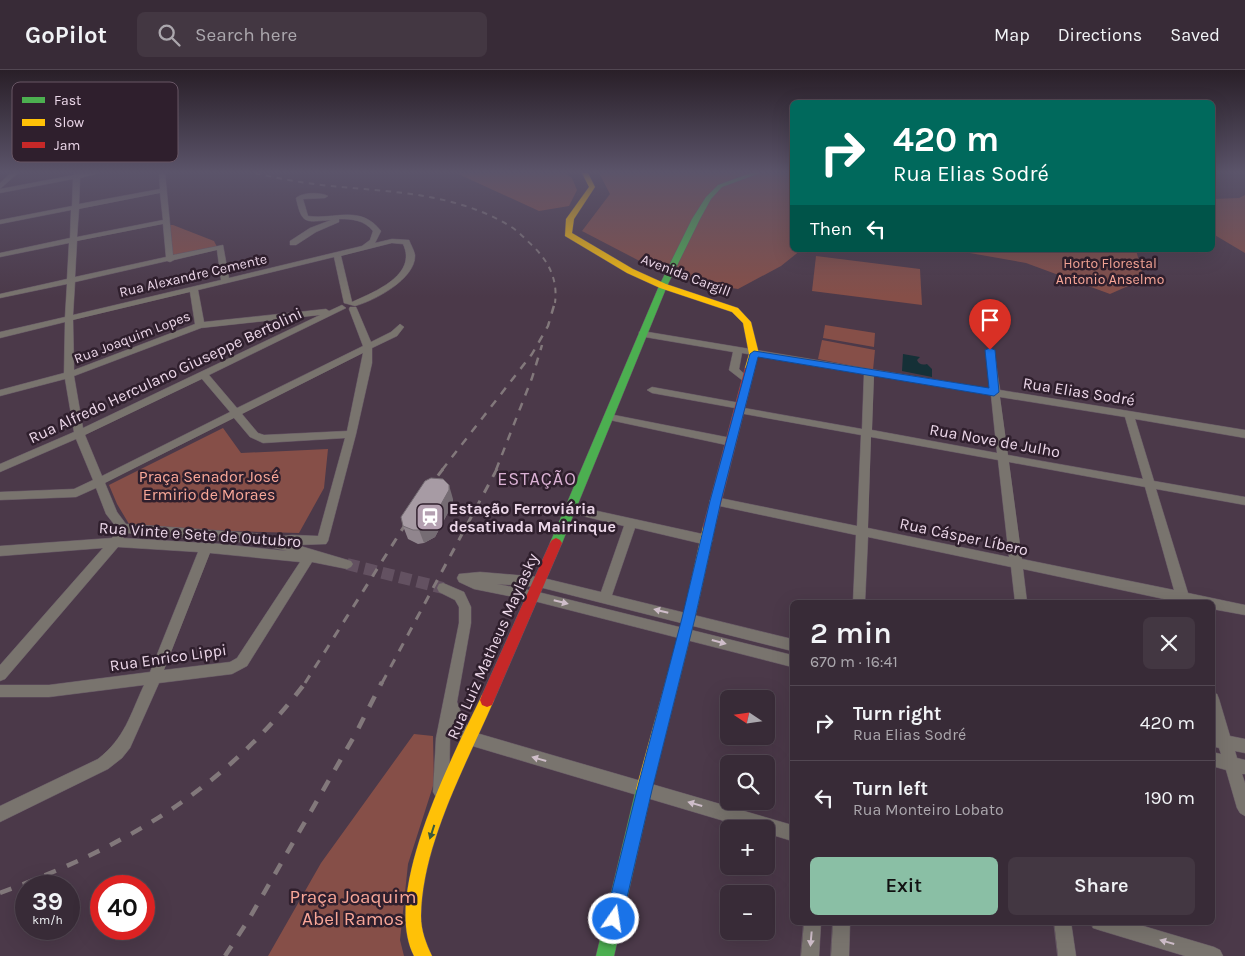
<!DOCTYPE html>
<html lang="en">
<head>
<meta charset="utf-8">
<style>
	body { margin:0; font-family:Karla,sans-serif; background:#433742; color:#f1f3f6; height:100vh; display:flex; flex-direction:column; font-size:19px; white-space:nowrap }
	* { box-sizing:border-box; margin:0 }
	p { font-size:16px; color:#aba7ad }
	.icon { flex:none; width:28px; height:28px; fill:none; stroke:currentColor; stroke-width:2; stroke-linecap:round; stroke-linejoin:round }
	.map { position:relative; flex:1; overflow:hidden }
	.side { position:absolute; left:790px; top:530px; width:425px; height:325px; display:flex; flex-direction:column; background:#382b37; border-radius:8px; box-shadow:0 5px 20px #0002,0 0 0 1px #524752 }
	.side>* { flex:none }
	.hud { position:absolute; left:790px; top:30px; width:425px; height:152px; border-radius:8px; box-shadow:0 5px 20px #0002,0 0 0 1px #524752; background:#00695c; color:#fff; overflow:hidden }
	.needle { width:32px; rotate:283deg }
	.tools { position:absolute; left:720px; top:620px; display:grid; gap:10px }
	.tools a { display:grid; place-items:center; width:55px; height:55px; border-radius:8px; background:#382b37; box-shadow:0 5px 20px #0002,0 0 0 1px #524752; font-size:25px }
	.speed { position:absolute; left:15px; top:805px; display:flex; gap:10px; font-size:25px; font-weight:700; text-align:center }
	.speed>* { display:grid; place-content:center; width:65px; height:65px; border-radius:50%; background:#382b37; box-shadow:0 5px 20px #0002,0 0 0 1px #524752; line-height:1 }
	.speed small { font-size:12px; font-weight:400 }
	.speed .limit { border:8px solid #d22; background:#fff; color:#111 }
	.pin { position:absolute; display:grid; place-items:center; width:42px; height:42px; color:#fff; margin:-51px -21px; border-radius:50% 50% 50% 0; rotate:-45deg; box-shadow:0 0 5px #0007 }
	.pin .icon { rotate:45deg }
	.me { position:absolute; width:55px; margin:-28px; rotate:13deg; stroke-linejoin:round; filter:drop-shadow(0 0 4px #0008) }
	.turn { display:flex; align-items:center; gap:18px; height:105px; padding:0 20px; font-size:22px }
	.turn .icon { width:65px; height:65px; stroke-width:2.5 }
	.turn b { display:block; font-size:35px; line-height:42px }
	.then { display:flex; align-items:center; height:48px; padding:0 20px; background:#0003; gap:10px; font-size:19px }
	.round { display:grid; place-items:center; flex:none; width:52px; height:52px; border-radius:8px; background:#433742 }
	.summary { display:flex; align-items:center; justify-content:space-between; height:85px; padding:0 20px }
	h1 { font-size:30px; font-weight:600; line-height:38px }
	.primary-button { display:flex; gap:10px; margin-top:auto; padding:10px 20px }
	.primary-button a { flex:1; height:58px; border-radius:8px; background:#8abfa5; color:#111; font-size:20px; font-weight:600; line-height:58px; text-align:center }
	.primary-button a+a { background:#433742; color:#f1f3f6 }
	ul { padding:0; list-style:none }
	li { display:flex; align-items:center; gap:15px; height:75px; padding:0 20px; border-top:1px solid #524752 }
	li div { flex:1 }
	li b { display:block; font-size:19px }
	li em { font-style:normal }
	header { display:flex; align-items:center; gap:30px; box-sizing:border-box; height:70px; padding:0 25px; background:#382b37; border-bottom:1px solid #524752 }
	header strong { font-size:24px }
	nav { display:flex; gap:28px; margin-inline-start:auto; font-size:18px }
	.search { width:350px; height:45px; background:#433742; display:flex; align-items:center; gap:12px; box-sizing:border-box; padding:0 18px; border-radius:8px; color:#aba7ad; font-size:19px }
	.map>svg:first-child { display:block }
	.green { fill:#864f48 }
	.water { fill:#153037 }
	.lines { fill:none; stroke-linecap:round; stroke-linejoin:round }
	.street-tunnel { stroke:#635161; stroke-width:12; stroke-dasharray:12 6; stroke-linecap:butt }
	.street-casing { stroke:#665765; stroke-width:1 }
	.fast-casing { stroke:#665765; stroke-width:1 }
	.slow-casing { stroke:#665765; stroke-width:1 }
	.jam-casing { stroke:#665765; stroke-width:1 }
	.street { fill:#79746e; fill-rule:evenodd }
	.fast { fill:#4caf50; fill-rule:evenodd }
	.slow { fill:#ffc107; fill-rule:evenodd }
	.jam { fill:#c62828; fill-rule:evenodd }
	.rail-far3 { stroke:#82787b; stroke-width:2; stroke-dasharray:5.5 5.5; stroke-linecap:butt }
	.rail-far2 { stroke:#82787b; stroke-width:2.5; stroke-dasharray:8 8; stroke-linecap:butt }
	.rail-far1 { stroke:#82787b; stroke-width:3; stroke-dasharray:9 9; stroke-linecap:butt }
	.rail { stroke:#82787b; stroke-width:4.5; stroke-dasharray:12 12; stroke-linecap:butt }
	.wall { fill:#90858d }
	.shaded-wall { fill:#756c73 }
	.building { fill:#a79ba4; stroke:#756c73 }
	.oneway { fill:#cfbeca }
	.oneway2 { fill:#3b593b }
	.route { fill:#1a73e8; stroke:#114b97 }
	.labels { text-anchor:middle; stroke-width:5; stroke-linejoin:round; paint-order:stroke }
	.far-park-label { font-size:14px; fill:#f9a798; stroke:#2f1f2d }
	.far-street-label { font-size:14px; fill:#ecd7e9; stroke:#2f1f2d }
	.street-label { font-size:16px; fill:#ecd7e9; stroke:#2f1f2d }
	.park-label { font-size:16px; fill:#f9a798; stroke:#2f1f2d }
	.poi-label { font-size:16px; font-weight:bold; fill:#ecd7e9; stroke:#2f1f2d; text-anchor:start }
	.neighbourhood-label { font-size:18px; letter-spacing:1px; fill:#dbb2d5; stroke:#2f1f2d }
	.near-park-label { font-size:19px; fill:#f9a798; stroke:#2f1f2d }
	.key { fill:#2f1f2d; stroke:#685665; stroke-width:1 }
	.key-label { font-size:14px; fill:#ecd7e9 }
</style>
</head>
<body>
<header>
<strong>GoPilot</strong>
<div class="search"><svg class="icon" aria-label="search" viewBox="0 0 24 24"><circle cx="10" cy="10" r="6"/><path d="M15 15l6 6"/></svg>Search here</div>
<nav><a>Map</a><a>Directions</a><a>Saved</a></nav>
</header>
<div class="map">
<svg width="1245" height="886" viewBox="0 0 1245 886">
	<rect width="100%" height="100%" fill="#4b3949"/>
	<!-- green -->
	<g class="green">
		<path d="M456,103H565L572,108L577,120L569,136L539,141Z"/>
		<path d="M599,103H792V180H801L781,196L738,219L700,213L655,199L582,161L610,124Z"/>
		<path d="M1245,125V183L1213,164L1212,129L1239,128Z"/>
		<path d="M170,155H173L214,171L217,177L171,188Z"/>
		<path d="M953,180H1136L1144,209L1110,224L1026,193Z"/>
		<path d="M816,186L920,199L922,235L812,221Z"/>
		<path d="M825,255L875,263L874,277L823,268Z"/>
		<path d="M822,270L875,280L873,300L818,289Z"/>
		<path d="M223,358L241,383L328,379L324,418L299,463L162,459L129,454L117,434L109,415Z"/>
		<path d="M414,664L433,666L434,713L408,794L400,870L404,886H268L321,793Z"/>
	</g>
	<!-- water -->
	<path class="water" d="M903,284L920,287L917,290C919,295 923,295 927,294L932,299V307L902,301Z"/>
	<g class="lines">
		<!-- street-tunnel -->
		<path class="street-tunnel" d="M347,494L443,518"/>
		<defs>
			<g id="street">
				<path d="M11,103H18L0,119L74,105V103H99L80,108L79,134L160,119L159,103H165L173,185L223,175L229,208L362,176L370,170L373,161C364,150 353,149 339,149V152L316,162L296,175H290V171L310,158L331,150C305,152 302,155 296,128C302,122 321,122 328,126L325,128L303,129L308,146C335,150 360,134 381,161L375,173L392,169L409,170C411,175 414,180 415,185C416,209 374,231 355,236L344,233L334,187L198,220L204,252L326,239L329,241L342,235L346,238L209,305L237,338L363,276L349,239L350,237H356L357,239L371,272L391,262L400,254L404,257L397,266L372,278V293L356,364L328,471L326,474L297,475L351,491L353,494L351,497L347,499L312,492L247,596L232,604L159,613L130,678L122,688L108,699L0,752V736L98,689C125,668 130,645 144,615L49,627H0V615H49L150,602L198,482L118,477L5,609L0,611V595L103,478L0,486V476L112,468L117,458L106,444L96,418L76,427L0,430V422L74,419L93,410L76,369L0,402V394L74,362L65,309L0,326V320L64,303L65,252L0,268V262L65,247L67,214L0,228V224L67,209L69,173L0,187V183L70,168L71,140L0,154V150L72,136L73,109L0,123V113ZM160,123L163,150L77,167L79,139ZM163,154L166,187L75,207L77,171ZM392,173L403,174C418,205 374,222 352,232L341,186ZM217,180L221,210L73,245L75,212L167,191L170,192L174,190ZM190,222L195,254L74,300L73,250ZM320,245L83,358L74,306L201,258ZM363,283L347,361L264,365L258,363L242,344ZM202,309L230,342L102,406L85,365ZM234,348L250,367L263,373L345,368L318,466L292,465L275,467L252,463L126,454L117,442L105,413ZM126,463L252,473L287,481L222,474L123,468ZM210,483L300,492L237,588L230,592L164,600Z"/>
				<path d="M642,261L990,319L986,281L990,278L994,281L1000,320L1245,360V368L1135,349L1154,411L1245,427V435L1156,419L1188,523L1245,535V545L1212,539V532H1178L1023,499L1027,532H1015L1011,497L868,467L865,532H853L856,465L715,435L709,431L715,427L857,456L861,365L739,343L736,342L735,338L652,323L647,320L652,317L740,333L743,334L744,338L862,359L864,304L742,283L739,299L752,311L747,314L729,300L733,282L639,266V262ZM874,305L991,325L997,383L872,360ZM1000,327L1125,347L1143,409L1008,385ZM871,367L998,390L1009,487L868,458ZM1009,392L1145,417L1174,520L1022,489Z"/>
				<path d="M609,344L731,368L736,372L731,376L605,349L604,347L605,345Z"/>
				<path d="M570,435L707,465L711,467L713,470L711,473L707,475L635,458L612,525L792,569V581L539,517L497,514L534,521L792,585V597L534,531L474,519L459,512L457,508L459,504L480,502L539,507L601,522L624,456L566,442L564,439Z"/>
				<path d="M443,513L464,522L471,537V553L457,632L465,653L473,662L792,755V771L766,763V759H751L469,675L464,673L453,656L450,668L449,722L446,727L441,730L436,727L433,722L436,668L459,553V537L455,530L439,522L437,518L439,514Z"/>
				<path d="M1212,623L1217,624L1219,629L1230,666L1245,669V683L1235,681L1237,688L1245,690V704H1242L1245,713V746L1240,743L1237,738L1226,700L1212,696V682L1221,684L1219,678L1212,676V662L1215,663L1212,654Z"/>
				<path d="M804,852H821L819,886H801Z"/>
				<path d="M833,852H850L849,886H831Z"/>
				<path d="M1054,852H1071L1076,886H1058Z"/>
				<path d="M1091,852H1130L1214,877L1220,880L1223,886H1185L1099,860L1093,858Z"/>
			</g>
			<g id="fast">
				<path d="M751,103H760L722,117L711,129L700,149L667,216L562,473L560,476H552L550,473L659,216L692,149L706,127L718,115Z"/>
				<path d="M644,711L649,714L652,719L614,886H596L636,719L639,714Z"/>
			</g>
			<g id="slow">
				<path d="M582,103H588L595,117L574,149L572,163L633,199L666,214L738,238L751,252L759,284L753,300H747L745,298L749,284L743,253L732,242L660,218L627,203L565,166L566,149L589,117Z"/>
				<path d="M709,453L713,454L715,457L695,548L652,719L649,724L644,727L639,724L636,719L683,548L703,457L705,454Z"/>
				<path d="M487,623L492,625L494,630C466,695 422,774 421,846C421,861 426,873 432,886H414C381,822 453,686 482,625Z"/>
			</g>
			<g id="jam">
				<path d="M750,295L755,298L715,457L713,460H705L703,457L745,298Z"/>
				<path d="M556,468L560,470L562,473L492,635L487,637L482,635L480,630L482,625L550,473L552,470Z"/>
			</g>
		</defs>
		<!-- street casing -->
		<use href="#street" class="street-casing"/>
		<!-- fast casing -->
		<use href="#fast" class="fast-casing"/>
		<!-- slow casing -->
		<use href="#slow" class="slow-casing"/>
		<!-- jam casing -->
		<use href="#jam" class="jam-casing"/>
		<!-- street -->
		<use href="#street" class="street"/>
		<!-- fast -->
		<use href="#fast" class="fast"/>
		<!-- slow -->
		<use href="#slow" class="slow"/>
		<!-- jam -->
		<use href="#jam" class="jam"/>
		<!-- rail-far3 -->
		<path class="rail-far3" d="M255,103C280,109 304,113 330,116C393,122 458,123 513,158C520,163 526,170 533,176C549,192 558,210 555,233"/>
		<!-- rail-far2 -->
		<g class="rail-far2">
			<path d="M442,400L532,284L548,256L555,232"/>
			<path d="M496,400L532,308L542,275"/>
		</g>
		<!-- rail-far1 -->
		<g class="rail-far1">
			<path d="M427,420L443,399"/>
			<path d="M305,613L410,447"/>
			<path d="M382,613L497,399"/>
		</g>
		<!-- rail -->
		<g class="rail">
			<path d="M0,823C126,776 223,721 306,612"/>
			<path d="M225,886L249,849L356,663L382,612"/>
		</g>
	</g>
	<!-- wall -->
	<path class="wall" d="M453,429V433L435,467L424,473L418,474L408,469L403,456Z"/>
	<!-- shaded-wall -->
	<path class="shaded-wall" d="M449,415L453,429V433L435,467L424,473L419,460Z"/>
	<!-- building -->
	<path class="building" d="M431,408L443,409L449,415V420L430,454L419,460H413L403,456L401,447L425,411Z"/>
	<!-- one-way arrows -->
	<defs><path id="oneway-solid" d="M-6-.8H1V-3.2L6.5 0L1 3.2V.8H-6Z" transform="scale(1.25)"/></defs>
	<g class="oneway">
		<use href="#oneway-solid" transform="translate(561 532) rotate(14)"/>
		<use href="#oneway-solid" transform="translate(661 541) rotate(-166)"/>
		<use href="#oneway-solid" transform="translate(719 572) rotate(15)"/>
		<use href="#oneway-solid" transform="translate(539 689) rotate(-164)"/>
		<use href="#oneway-solid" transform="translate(695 734) rotate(-164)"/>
		<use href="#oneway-solid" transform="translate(811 869) rotate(95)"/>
		<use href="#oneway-solid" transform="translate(1167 872) rotate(-164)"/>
	</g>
	<use class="oneway2" href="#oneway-solid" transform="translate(432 762) rotate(108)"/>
	<!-- sky -->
	<linearGradient id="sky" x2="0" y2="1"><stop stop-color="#291f28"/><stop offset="0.45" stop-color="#5b546a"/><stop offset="1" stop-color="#5b546a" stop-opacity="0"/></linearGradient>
	<rect width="1245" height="227" fill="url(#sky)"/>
	<!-- route -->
	<path class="route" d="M990,278L995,280L999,322L994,326L758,287L721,431L695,548L652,720L622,849L620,855L614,858L608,855L605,849L637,720L682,548L710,431L750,284L754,281L989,318L985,280Z"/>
	<!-- icons -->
	<defs>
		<symbol id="station-square" viewBox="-11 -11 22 22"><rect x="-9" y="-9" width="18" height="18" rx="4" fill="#b4a0b1" stroke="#2f1f2d"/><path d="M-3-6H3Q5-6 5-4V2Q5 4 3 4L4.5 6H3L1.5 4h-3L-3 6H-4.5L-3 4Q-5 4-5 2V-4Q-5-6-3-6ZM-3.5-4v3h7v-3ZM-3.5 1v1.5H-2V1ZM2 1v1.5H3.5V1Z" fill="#fff"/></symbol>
	</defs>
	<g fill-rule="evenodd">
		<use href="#station-square" x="414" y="431" width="32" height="32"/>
	</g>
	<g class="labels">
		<!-- far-park labels -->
		<g class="far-park-label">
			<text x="1110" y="198">Horto Florestal<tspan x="1110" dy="16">Antonio Anselmo</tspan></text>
		</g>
		<!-- far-street labels -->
		<g class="far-street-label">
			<text transform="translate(193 205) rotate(-13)" y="5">Rua Alexandre Cemente</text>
			<text transform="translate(686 205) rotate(21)" y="5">Avenida Cargill</text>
			<text transform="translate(132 267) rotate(-21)" y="5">Rua Joaquim Lopes</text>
		</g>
		<!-- street labels -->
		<g class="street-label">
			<text transform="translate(165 305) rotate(-25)" y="6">Rua Alfredo Herculano Giuseppe Bertolini</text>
			<text transform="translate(1079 321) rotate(9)" y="6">Rua Elias Sodré</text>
			<text transform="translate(995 370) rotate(10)" y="6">Rua Nove de Julho</text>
			<text transform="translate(200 464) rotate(4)" y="6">Rua Vinte e Sete de Outubro</text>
			<text transform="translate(964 466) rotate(12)" y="6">Rua Cásper Líbero</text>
			<text transform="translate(492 576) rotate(-66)" y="6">Rua Luiz Matheus Maylasky</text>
			<text transform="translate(168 587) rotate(-8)" y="6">Rua Enrico Lippi</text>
		</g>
		<!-- park labels -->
		<g class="park-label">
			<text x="209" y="412">Praça Senador José<tspan x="209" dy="18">Ermirio de Moraes</tspan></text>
		</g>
		<!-- poi labels -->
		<g class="poi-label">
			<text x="449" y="444">Estação Ferroviária<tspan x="449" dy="18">desativada Mairinque</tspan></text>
		</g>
		<!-- neighbourhood labels -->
		<g class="neighbourhood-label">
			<text x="537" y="415">ESTAÇÃO</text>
		</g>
		<!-- near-park labels -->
		<g class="near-park-label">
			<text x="353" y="833">Praça Joaquim<tspan x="353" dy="22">Abel Ramos</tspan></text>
		</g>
	</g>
	<!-- legend -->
	<rect x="12" y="12" width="166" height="80" rx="8" class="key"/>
	<rect x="22" y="27" width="23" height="6" fill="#4caf50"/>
	<rect x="22" y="49" width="23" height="7" fill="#ffc107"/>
	<rect x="22" y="72" width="23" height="6" fill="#c62828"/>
	<g class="key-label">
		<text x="54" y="35">Fast</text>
		<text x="54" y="57">Slow</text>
		<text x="54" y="80">Jam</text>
	</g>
</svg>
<div class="tools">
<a><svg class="needle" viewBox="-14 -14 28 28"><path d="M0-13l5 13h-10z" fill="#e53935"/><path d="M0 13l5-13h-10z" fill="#aba7ad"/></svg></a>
<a><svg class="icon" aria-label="search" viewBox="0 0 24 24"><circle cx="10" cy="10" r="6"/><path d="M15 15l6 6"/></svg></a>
<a>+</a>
<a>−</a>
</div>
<div class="speed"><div>39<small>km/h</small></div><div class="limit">40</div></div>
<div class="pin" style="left:990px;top:280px;background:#d93025"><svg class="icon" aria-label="arrive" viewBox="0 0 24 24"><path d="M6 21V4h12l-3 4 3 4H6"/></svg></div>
<svg class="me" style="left:614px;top:849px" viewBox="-20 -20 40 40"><circle r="17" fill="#1a73e8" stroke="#fff" stroke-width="3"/><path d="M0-11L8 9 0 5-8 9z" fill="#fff"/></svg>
<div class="hud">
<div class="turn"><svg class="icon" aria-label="right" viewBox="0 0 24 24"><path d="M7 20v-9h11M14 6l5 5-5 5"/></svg><div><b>420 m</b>Rua Elias Sodré</div></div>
<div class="then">Then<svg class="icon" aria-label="left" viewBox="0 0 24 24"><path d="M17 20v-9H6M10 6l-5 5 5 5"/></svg></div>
</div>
<section class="side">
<div class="summary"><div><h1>2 min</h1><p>670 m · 16:41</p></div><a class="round"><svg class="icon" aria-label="close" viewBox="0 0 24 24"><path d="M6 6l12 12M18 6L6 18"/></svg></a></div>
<ul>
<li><svg class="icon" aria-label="right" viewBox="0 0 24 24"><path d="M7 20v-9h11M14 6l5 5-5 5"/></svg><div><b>Turn right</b><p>Rua Elias Sodré</p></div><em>420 m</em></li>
<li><svg class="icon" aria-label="left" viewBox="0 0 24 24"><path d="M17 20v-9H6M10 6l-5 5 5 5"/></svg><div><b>Turn left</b><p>Rua Monteiro Lobato</p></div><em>190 m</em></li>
</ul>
<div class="primary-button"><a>Exit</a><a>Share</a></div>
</section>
</div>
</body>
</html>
